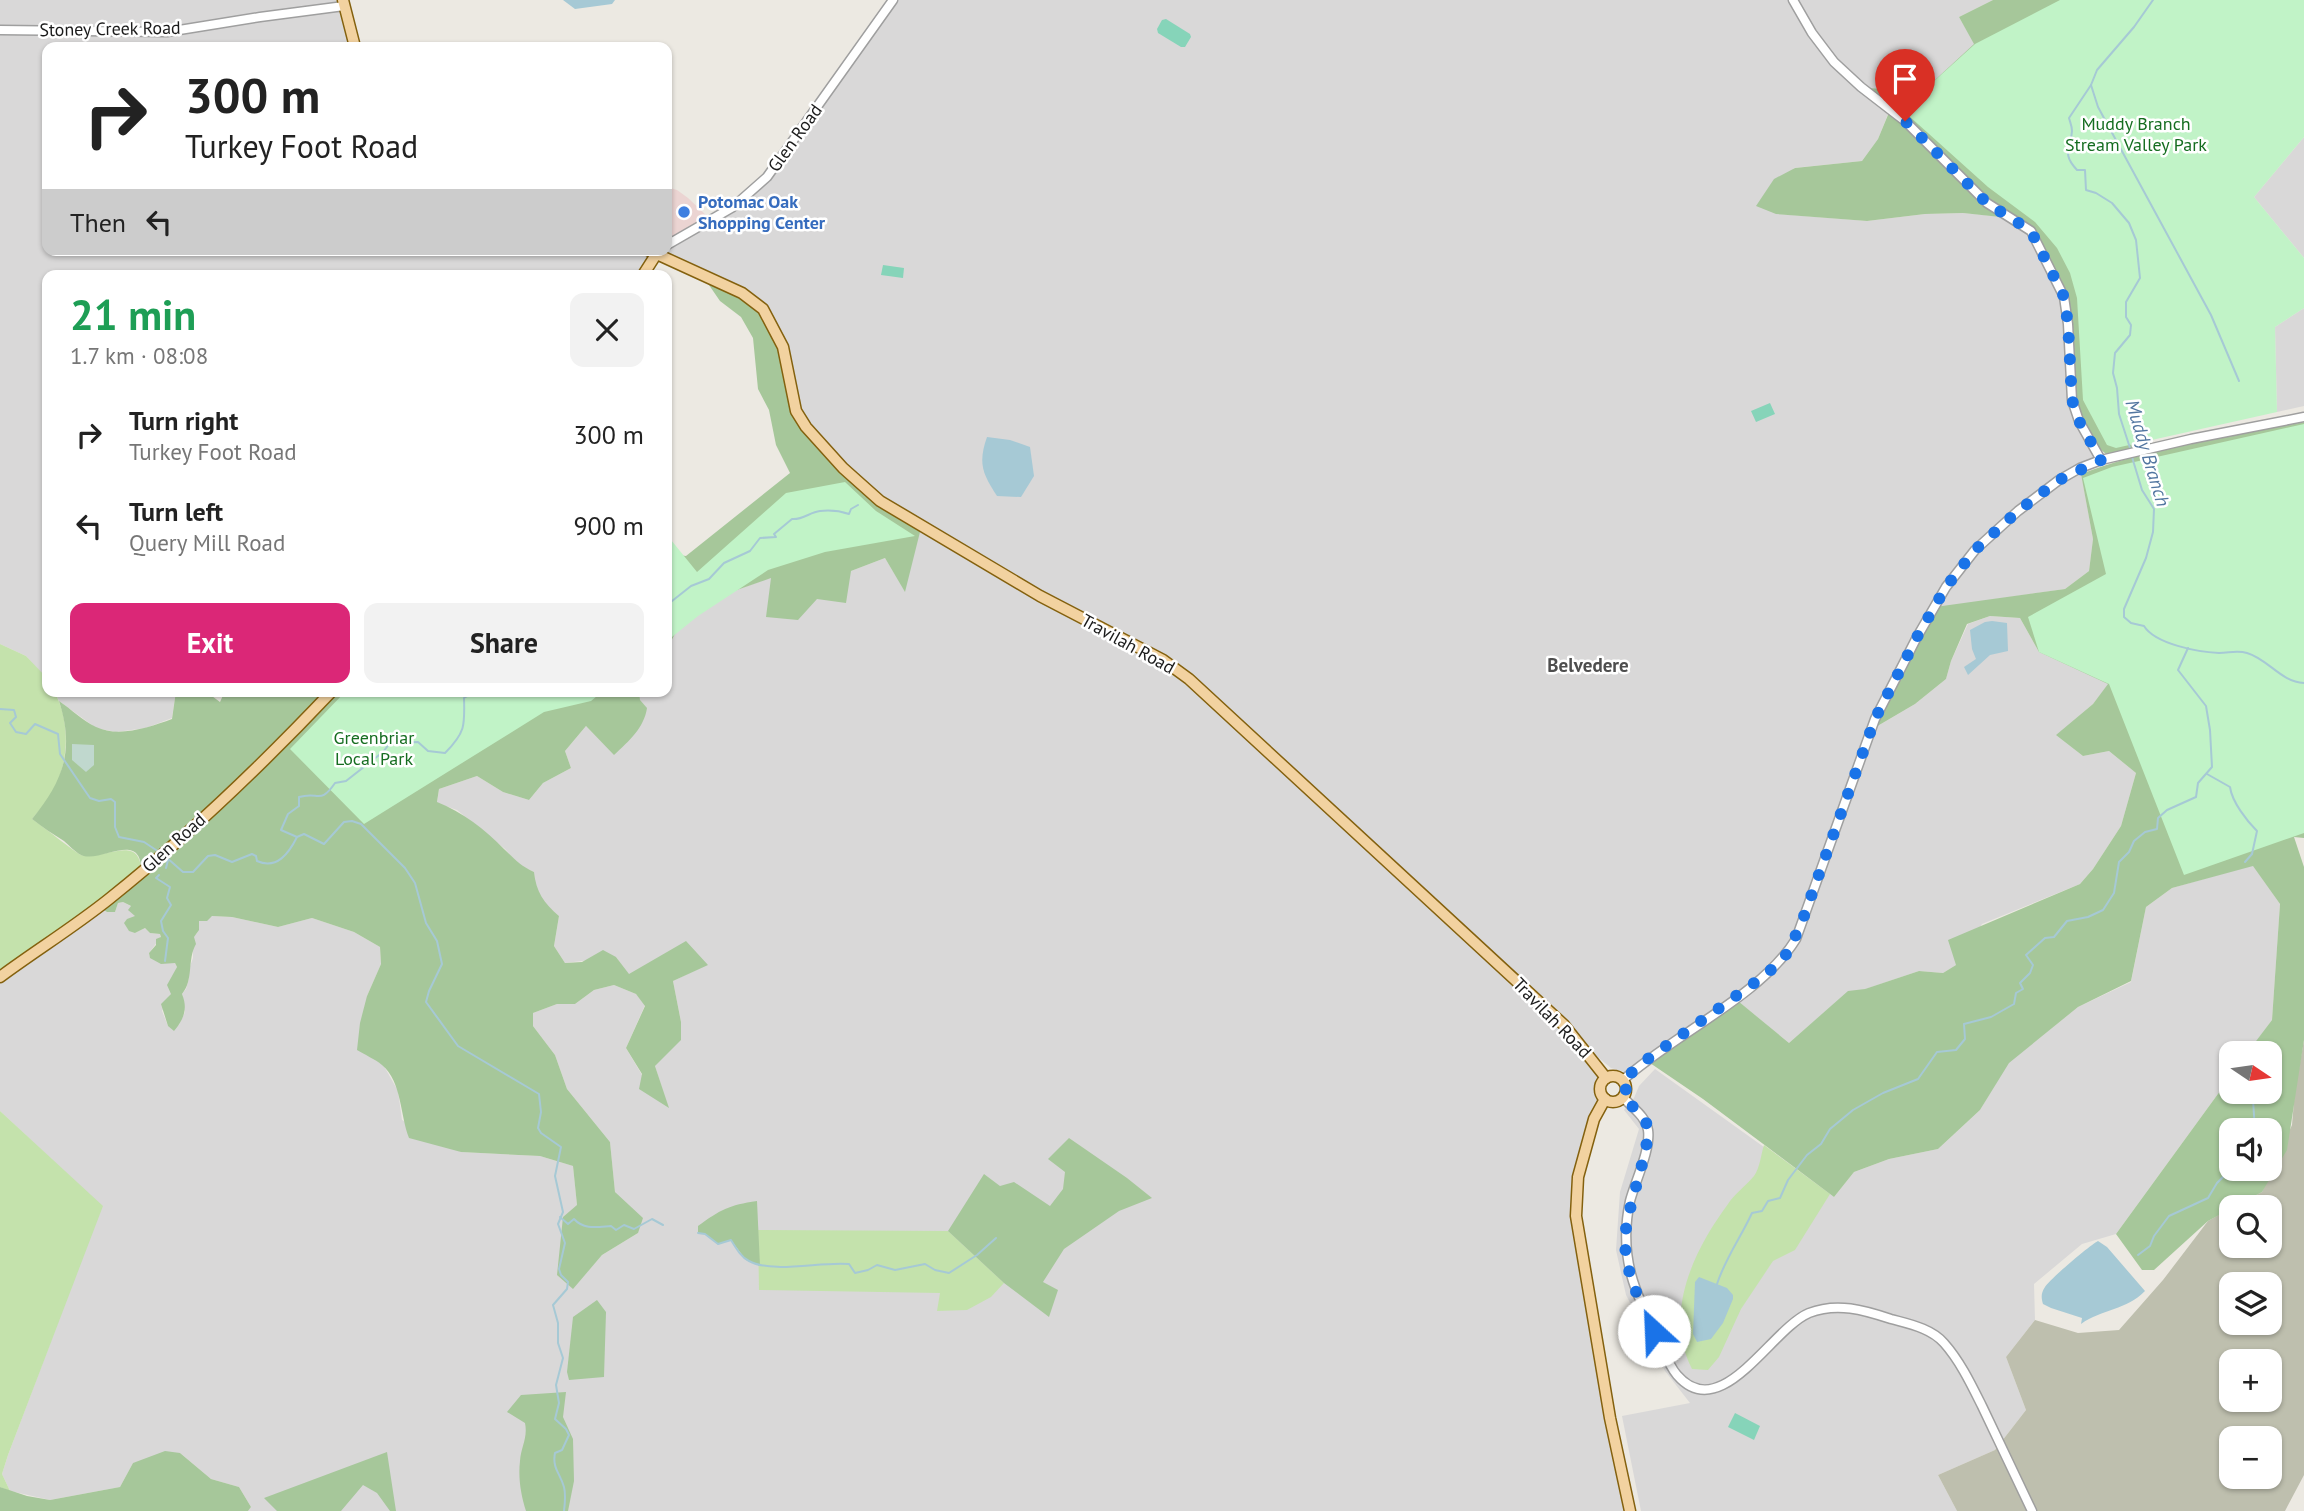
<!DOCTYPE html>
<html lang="en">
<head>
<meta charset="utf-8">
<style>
	body { margin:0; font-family:"PT Sans",sans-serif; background:#f2f2f2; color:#222; height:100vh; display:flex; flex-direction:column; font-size:26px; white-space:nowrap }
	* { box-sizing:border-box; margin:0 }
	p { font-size:23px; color:#767676 }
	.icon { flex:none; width:38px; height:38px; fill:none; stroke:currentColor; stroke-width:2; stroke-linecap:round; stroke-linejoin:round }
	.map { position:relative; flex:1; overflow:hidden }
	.drawer { position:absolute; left:42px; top:270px; width:630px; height:427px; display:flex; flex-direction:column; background:#fff; border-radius:14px; box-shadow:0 2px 5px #0004 }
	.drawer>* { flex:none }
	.hud { position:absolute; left:42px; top:42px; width:630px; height:214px; border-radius:14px; box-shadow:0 2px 5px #0004; background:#fff; color:#222; overflow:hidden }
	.needle { width:46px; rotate:103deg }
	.buttons { position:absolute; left:2219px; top:1041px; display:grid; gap:14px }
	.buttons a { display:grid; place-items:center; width:63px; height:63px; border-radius:14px; background:#fff; box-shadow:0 2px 5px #0004; font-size:35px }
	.pin { position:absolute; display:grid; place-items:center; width:60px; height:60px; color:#fff; margin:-72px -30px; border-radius:50% 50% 50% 0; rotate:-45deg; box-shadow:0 0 7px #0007 }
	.pin .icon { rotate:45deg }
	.me { position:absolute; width:77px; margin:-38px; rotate:335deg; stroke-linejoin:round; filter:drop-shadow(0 0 5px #0008) }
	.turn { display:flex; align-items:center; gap:24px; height:147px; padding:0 28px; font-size:32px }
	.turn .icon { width:91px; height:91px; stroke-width:2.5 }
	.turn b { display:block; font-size:49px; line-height:60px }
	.then { display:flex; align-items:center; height:66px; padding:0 28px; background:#0003; gap:14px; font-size:26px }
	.round { display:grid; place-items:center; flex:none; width:74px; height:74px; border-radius:14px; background:#f2f2f2 }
	.summary { display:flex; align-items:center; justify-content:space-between; height:119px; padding:0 28px }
	h1 { font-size:42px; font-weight:600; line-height:52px; color:#1e9e55 }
	.cta { display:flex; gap:14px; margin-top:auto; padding:14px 28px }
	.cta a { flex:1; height:80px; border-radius:14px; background:#db2777; color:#fff; font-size:28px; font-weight:600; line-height:80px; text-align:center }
	.cta a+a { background:#f2f2f2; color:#222 }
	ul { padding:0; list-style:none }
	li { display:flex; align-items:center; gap:21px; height:91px; padding:0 28px }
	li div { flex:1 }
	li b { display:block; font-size:26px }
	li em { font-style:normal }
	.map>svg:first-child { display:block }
	.residential { fill:#d9d8d8 }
	.commercial { fill:#ebd4d2 }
	.construction { fill:#bebfae; fill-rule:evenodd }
	.grass { fill:#c4e2ac }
	.forest { fill:#a6c79a; fill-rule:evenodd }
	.wetland { fill:#c0d8ce }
	.park { fill:#c1f3c7 }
	.pitch { fill:#86d4b9 }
	.water { fill:#a6c9d5 }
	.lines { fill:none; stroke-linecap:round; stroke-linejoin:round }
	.stream { stroke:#a6c9d5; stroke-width:2 }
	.minor-casing { stroke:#9f9f9f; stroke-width:11 }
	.major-casing { stroke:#84610e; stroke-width:13 }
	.minor { stroke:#fff; stroke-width:8 }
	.major { stroke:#f2d2a0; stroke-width:10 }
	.route { stroke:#1a73e8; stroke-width:12; stroke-dasharray:0 21.6 }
	.shop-dot { fill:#3f7fe0; stroke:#fff; stroke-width:2.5 }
	.labels { text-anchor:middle; stroke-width:5; stroke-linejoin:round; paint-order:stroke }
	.street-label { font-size:18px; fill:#1b1b1b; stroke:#fff }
	.park-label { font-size:18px; fill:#156d20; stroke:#fff }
	.shop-label { font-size:18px; font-weight:bold; fill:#366cbe; stroke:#fff; text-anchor:start }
	.water-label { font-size:19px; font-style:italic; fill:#5276a0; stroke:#fff }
	.neighbourhood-label { font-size:19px; font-weight:bold; fill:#4e4e4e; stroke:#fff }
</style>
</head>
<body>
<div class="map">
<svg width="2304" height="1511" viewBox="0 0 2304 1511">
	<rect width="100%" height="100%" fill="#ece9e2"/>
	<!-- residential -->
	<g class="residential">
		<path d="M0,0H343L355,47H47V250H667V245L733,207L767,177L893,0H1993L1959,17L1975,44L1911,102L1879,89L1890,109L1878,139L1862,161L1794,168L1777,214L1867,221L1925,214L1963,213L2004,217L2031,231L2064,297L2072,400L2101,460L2080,468L2093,539L2089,571L2065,589L1935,608L1871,730L1915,704L1946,679L1951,661L1968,624L1990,616L2020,618L2039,652L2109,684L2093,704L2057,735L2083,756L2109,751L2136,773L2121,826L2093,869L2080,884L1982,924L1956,965L1943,973L1919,971L1842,997L1789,1043L1734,998L1631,1070L1625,1072L1611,1068L1576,1039L1601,1078L1600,1099L1576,1198L1630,1511H248L251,1507L239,1487L211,1479L180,1453L133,1463L120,1487L50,1500L10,1491L2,1474L8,1455L102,1206L0,1111V977L99,907L107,912H115L118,903L123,902L132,907L136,917L135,933L145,928L150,933L160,934L161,937L149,953L150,957L175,963L177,967L171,981V994L162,1011L168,1026L179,1025L185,1012L182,994L186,989L189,978L188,972L193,958V937L197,933L199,921L212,916L232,917L278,927L312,918L354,932L380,947L381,964L367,996L384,1066L398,1091L402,1120L461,1152L540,1156L573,1166L577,1205L573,1288L602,1255L638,1233L615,1192L610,1142L567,1089L555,1055L533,1026V1013L557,1004H575L594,990L614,985L636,994L645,1005L626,1048L642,1075L668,1107L655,1066L681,1022L673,981L708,964L629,975L616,957L565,963L554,946L559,916L545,904L535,886L534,872L519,865L505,849L457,810L437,803L439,789L477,776L503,792L529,800L543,783L571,768L565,751L586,726L614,754L640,700L639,691H667V649L685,615L714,598L772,577L817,599L851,571L885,558L905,591L894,511L806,427L763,309L657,253L643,275H47V679L26,656L0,644Z"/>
		<path d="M2304,137V258L2254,197Z"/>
		<path d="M2304,308V406L2277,412L2275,327Z"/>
		<path d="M54,691H176L172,718L146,728L116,732L96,728L59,701Z"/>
		<path d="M2253,865L2280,904L2272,1020L2248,1053L2231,1054V1076L2116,1234L2082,1244L2034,1284L2035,1320L2006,1357L2026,1410L1995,1450L1938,1475L1957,1511H1641L1622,1416L1690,1403L1665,1371L1626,1295L1616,1250L1620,1192L1639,1129L1624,1110L1634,1098L1639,1086L1655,1069L1834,1197L1854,1172L1889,1159L1938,1149L1980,1110L2008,1063L2078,1007L2131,982L2146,907L2172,888Z"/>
	</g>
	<!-- commercial -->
	<path class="commercial" d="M667,187L677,190L688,198L709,218L667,241Z"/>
	<!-- construction -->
	<path class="construction" d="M2304,1040V1475L2285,1511H1957L1938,1475L1995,1450L2026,1410L2006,1357L2035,1320L2078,1333L2119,1330L2163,1280L2208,1221L2231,1208V1246H2270V1208L2232,1207L2262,1192L2292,1125L2295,1090ZM2231,1284H2270V1323H2231ZM2231,1362H2270V1400H2231ZM2231,1438H2270V1477H2231Z"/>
	<!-- grass -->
	<g class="grass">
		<path d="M0,644L26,656L46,677L47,691H54C71,722 69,761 53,792C48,802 39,810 32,819C40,824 76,853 81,855C103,861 142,831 141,873L0,977Z"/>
		<path d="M0,1111L103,1206L8,1455L2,1474L10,1491L0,1487Z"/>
		<path d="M1764,1145L1830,1194L1795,1250L1773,1261L1741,1309L1719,1357L1708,1370L1692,1369C1663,1313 1694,1250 1728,1204C1735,1193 1746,1186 1754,1176C1760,1168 1761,1154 1764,1145Z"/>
		<path d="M758,1230L948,1231L1004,1283L991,1297L967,1310L937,1311L940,1293L759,1290Z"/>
	</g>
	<!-- forest -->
	<g class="forest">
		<path d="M1993,0H2304L2272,156L2136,433L2135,448L2106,454L2099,448L2083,420L2077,399L2072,379L2067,295L2033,229L2019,219L1963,213L1925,214L1867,221L1776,214L1756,206L1774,179L1795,168L1862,161L1878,139L1890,110L1861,87L1879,89L1911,102L1974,44L1959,17Z"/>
		<path d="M700,272L755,301L783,347L796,411L843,468L912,521L920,532L905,592L885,558L851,571L846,603L817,599L798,620L766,617L771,578L714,598L685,615L667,649V542L672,554L686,556L790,473L776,445L769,410L758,389L753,338L741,317L720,301Z"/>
		<path d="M2304,422V838L2294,837L2304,867V1040L2287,1150L2262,1192L2208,1221L2154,1270H2142L2116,1234L2231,1076V1092H2270V1054L2247,1053L2272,1020L2280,904L2253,866L2172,888L2146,907L2131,981L2078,1007L2009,1063L1980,1110L1938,1149L1889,1159L1854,1172L1834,1197L1703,1099L1650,1063L1738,1001L1789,1043L1848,991L1865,989L1919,971L1943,973L1956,965L1948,940L2080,884L2093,869L2121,826L2136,773L2109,751L2083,756L2056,735L2093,704L2108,684L2039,652L2020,618L1990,616L1967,624L1951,661L1946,679L1915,704L1869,731L1935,607L2065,589L2089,571L2093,539L2081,474C2152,447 2230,436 2304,422ZM2231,1130H2270V1169H2231Z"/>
		<path d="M176,691H205L220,702L225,691H639L640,700L647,708C644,728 629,741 614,755L586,726L565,751L571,768L543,783L529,800L503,792L477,776L439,789L437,802C462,812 485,829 504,849C516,860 519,865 534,872C536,892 544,903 559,916L554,946L565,963L582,962L603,950L616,957L629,974L686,941L708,965L673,981L681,1022V1040L655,1066L669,1108L639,1089L642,1074L626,1048L645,1006L636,994L614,985L594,990L575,1004H557L533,1013V1026L555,1055L567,1089L610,1142L615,1192L643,1218L638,1233L602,1255L573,1289L557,1275L563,1217L577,1205L573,1166L540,1156L461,1152L409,1138C400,1115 402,1082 382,1065C375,1059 365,1055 357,1050L360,1023L367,996L381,964L380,947L354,932L312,918L278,927L232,917L212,916L207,921H199V930L194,937L196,944C187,959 194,980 182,994C188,1009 184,1019 174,1031L168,1026L161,1004L171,994L167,985L177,967L175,963L161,964L150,958L149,953L156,945V939L161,937L160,934L150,933L145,928L135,933L129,931L124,923L127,919L135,916L128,910L131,906L123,902L118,903L115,912H107L99,907L141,873C143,828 101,864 81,855C75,852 69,845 64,841C53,834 42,827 32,819C63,781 75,750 59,701C71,709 83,721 96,727C119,738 150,727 172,719Z"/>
		<path d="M1069,1138L1127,1178L1152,1198L1119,1211L1064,1249L1043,1282L1058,1290L1049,1317L1004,1283L948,1231L984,1174L1000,1186L1014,1182L1050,1206L1063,1189L1065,1172L1048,1159Z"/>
		<path d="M757,1201L760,1266L746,1260L731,1240L718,1244L705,1234L698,1233V1226C720,1210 729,1205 757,1201Z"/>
		<path d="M597,1300L606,1312L604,1377L569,1380L567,1372L573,1317Z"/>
		<path d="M566,1392L563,1417L573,1439L574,1481L568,1511H526C521,1495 518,1478 520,1461C521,1447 528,1438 525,1423L507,1412L521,1395Z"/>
		<path d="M165,1451L180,1453L211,1479L239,1487L251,1507L248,1511H0V1487L27,1496L50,1500L120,1487L133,1463Z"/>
		<path d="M387,1452L396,1511H390L377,1493L363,1485L341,1511H277L264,1498Z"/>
	</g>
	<!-- wetland -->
	<path class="wetland" d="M72,744L94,745V765L86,772L72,760Z"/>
	<!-- park -->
	<g class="park">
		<path d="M2060,0H2304V137L2254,197L2304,258V308L2275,327L2277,412L2116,448L2107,445L2083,400L2077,298L2070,273L2057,248L2035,222L1988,187L1879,89L1911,102L1975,44Z"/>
		<path d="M2304,424V833L2184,875L2109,684L2039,652L2028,617L2106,574L2083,478L2112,467Z"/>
		<path d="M845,482L876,511L915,536L825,552L768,570L698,616L667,641V535L697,572L786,493Z"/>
		<path d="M346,691H603L591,701L544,712L364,824L290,749Z"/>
	</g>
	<!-- pitch -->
	<g class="pitch">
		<path d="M1166,19L1190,34L1191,37L1185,47H1181L1158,33L1157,29L1162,20Z"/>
		<path d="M883,265L904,268L903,278L881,275Z"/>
		<path d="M1770,403L1775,414L1756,422L1751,411Z"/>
		<path d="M1735,1413L1760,1426L1754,1440L1728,1427Z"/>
	</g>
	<!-- water -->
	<g class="water">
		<path d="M563,0H615L612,4L575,9Z"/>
		<path d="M987,437L1010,440L1030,447L1034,476L1021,497L997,496C982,473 978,463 987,437Z"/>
		<path d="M1992,621L2007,623L2008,651L1990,655L1968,675L1964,667L1976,659L1972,649L1970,630L1985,622Z"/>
		<path d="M2098,1241L2107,1247L2145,1291C2127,1310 2102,1309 2081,1324L2082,1318L2051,1308L2043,1304C2041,1297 2041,1293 2045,1287C2048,1281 2090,1245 2098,1241Z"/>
		<path d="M1699,1277L1727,1288L1733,1295V1299L1723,1323L1711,1339L1697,1342L1693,1334L1695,1282Z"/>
	</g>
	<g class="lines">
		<!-- stream -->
		<g class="stream">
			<path d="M2091,85L2098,107L2211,315L2239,381"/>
			<path d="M2130,448L2119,414L2117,388L2113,373L2115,353L2130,335L2131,325L2126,317V302L2140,278L2136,240L2129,223L2112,203L2096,193L2086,190L2085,170H2077C2061,153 2071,149 2072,131C2072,126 2070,122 2069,118L2091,85L2097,70L2134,27L2153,0"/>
			<path d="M2132,457L2142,490L2154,509L2153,532L2146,558L2124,609V617L2131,623L2144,626C2155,644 2198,652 2219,653C2229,653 2237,650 2247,653C2268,659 2281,682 2304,683"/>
			<path d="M667,605L691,586L709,579L724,563L750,551L760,538L776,537L774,534L792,519C803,520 810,512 820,511C829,510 840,511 849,514L851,509L858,505"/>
			<path d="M0,709L14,710L16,717L10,723L16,732L26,734L35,724L58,734L60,754L90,798L99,801L111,799L115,802V827L119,837L144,842L159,852"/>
			<path d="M2207,774L2230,787C2232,802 2247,821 2257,831L2252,854L2245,862"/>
			<path d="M297,837L281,830L288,814L299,806V797C319,791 320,805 335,783L346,781L383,752L390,743L418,742L428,751L445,753C465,733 465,726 464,698L476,691"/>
			<path d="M166,857L183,872H193L208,856L215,855L232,862L252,854L256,856L257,861C277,870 289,853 297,837L304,834L324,844L344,822L352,821L361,824L405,868L415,883L426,923L437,941L442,964L429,991L426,1002L458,1046L539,1094L541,1112L538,1128L541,1133L561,1147L555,1176L563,1212L558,1224L565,1243L559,1269L561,1275L568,1282L567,1289L553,1305L558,1323V1343L563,1358L556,1385L559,1403L555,1419L566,1429L569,1435L562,1450L555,1453C552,1468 560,1473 564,1487C566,1495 565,1503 564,1511"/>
			<path d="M166,868L168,860"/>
			<path d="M159,875L156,878L170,887L167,898L171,905L161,921L163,931L168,938L165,961"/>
			<path d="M2255,1130L2253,1100L2257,1092"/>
			<path d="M560,1217L568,1224L574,1219C584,1230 597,1227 611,1226L616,1230L624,1225L634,1229L652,1219L663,1225"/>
			<path d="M698,1233L705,1234L718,1244L731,1240C736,1248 741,1257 749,1261C773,1274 822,1261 849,1264L855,1273L868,1270L877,1265L895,1270L925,1264L935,1270L949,1273L977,1255L996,1238"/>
			<path d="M2138,1255L2150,1246L2154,1236L2169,1216L2208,1198L2217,1183L2224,1176L2221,1166L2226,1158L2231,1163"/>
			<path d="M1717,1284C1725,1259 1741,1237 1752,1213L1762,1211L1768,1201L1780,1198L1788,1180L1807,1155L1821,1144L1830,1129L1853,1110L1883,1093L1918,1079L1937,1052L1956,1050L1965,1039L1964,1024L1991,1017L2014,1004L2016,993L2023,989L2020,983L2030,973L2033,965L2026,955L2045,938L2054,937L2067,921L2088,917L2103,910L2114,893L2119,862L2129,852L2134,841L2145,832L2157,829L2158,818L2167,810L2196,797L2198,783L2212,767L2210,730L2206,706L2178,670L2188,648"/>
		</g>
		<defs>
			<g id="minor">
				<path d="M1793,0L1812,33L1834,62L1861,87L1905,121L1987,203L2031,231L2064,297L2068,324L2072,400L2079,421L2101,460"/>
				<path d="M0,30L167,32L260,17L344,6"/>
				<path d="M667,245L733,207L767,177L893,0"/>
				<path d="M1623,1080C1673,1035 1762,995 1796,939L1875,719L1917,637L1946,587L1975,550L2018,511L2059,480L2080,468L2101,460L2191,439L2304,417"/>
				<path d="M1623,1097C1631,1107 1646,1116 1648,1130C1651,1149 1635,1182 1630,1201C1618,1257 1635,1294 1660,1342C1665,1353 1669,1366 1677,1375C1721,1426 1771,1329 1809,1313C1837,1302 1864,1310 1891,1319C1909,1324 1931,1328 1944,1343C1960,1361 1971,1384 1982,1406C1999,1441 2015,1476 2032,1511"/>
			</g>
			<g id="major">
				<path d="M343,0L355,47"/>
				<path d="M648,250L742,293L763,309L783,347L796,411L806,427L843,468L880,501L1040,596L1163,660L1189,679L1564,1025L1606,1078"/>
				<path d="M643,275L657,253"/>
				<path d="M0,977C35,951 74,927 109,899C188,836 262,765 332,691"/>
				<circle cx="1613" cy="1089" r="13"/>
				<path d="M1605,1099L1594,1119L1578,1177L1576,1216L1610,1418L1630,1511"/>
			</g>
		</defs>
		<!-- minor casing -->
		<use href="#minor" class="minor-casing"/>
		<!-- major casing -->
		<use href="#major" class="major-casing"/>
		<!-- minor -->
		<use href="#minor" class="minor"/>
		<!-- major -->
		<use href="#major" class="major"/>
	</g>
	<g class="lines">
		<!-- route -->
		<path class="route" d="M1654,1331C1640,1302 1625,1273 1625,1240C1625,1211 1653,1143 1647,1125C1643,1114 1630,1105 1623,1097L1626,1089L1623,1080L1645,1061L1757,981L1777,965L1789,951L1804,916L1875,719L1917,637L1946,587L1975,550L2018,511L2059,480L2101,460L2079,421L2072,400L2068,324L2064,297L2031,231L1987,203L1905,121"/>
	</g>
	<!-- markers -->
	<circle class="shop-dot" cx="684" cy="212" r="7"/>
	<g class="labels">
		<!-- street labels -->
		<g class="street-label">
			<text transform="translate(110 29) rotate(-1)" y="6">Stoney Creek Road</text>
			<text transform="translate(795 138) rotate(-54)" y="6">Glen Road</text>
			<text transform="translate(1128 644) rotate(29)" y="6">Travilah Road</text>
			<text transform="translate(174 843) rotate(-42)" y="6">Glen Road</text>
			<text transform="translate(1552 1018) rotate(46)" y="6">Travilah Road</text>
		</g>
		<!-- park labels -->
		<g class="park-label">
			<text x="2136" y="130">Muddy Branch<tspan x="2136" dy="21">Stream Valley Park</tspan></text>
			<text x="374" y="744">Greenbriar<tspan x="374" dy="21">Local Park</tspan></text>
		</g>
		<!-- shop labels -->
		<g class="shop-label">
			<text x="698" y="208">Potomac Oak<tspan x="698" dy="21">Shopping Center</tspan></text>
		</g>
		<!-- water labels -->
		<g class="water-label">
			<text transform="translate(2148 453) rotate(73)" y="7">Muddy Branch</text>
		</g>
		<!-- neighbourhood labels -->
		<g class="neighbourhood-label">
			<text x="1588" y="672">Belvedere</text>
		</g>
	</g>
</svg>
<div class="buttons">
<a><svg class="needle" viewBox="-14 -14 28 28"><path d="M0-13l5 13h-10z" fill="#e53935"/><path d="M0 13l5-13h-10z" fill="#767676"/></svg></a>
<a><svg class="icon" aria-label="sound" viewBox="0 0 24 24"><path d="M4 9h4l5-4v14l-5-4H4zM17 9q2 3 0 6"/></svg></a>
<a><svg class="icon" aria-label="search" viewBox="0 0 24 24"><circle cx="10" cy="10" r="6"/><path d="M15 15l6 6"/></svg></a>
<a><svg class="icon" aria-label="layers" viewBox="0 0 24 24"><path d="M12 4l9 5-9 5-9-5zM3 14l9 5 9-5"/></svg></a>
<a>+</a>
<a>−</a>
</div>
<div class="pin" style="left:1905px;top:121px;background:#d93025"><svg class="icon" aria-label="arrive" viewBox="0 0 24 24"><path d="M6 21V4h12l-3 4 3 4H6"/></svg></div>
<svg class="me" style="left:1654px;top:1331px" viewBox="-20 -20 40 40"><circle r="19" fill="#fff"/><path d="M0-13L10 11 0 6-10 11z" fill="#1a73e8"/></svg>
<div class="hud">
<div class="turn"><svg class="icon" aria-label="right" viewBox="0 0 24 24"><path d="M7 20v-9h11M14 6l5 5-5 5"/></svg><div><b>300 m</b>Turkey Foot Road</div></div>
<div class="then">Then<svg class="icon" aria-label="left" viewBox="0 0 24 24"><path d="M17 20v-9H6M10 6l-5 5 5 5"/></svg></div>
</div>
<section class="drawer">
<div class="summary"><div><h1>21 min</h1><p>1.7 km · 08:08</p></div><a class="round"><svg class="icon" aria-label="close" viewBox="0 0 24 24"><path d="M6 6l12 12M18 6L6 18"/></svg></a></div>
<ul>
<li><svg class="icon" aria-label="right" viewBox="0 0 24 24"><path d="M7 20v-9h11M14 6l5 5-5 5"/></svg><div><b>Turn right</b><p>Turkey Foot Road</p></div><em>300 m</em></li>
<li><svg class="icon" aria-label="left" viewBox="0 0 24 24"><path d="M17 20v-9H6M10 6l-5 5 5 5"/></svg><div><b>Turn left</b><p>Query Mill Road</p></div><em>900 m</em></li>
</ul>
<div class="cta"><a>Exit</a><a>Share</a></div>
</section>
</div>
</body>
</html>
